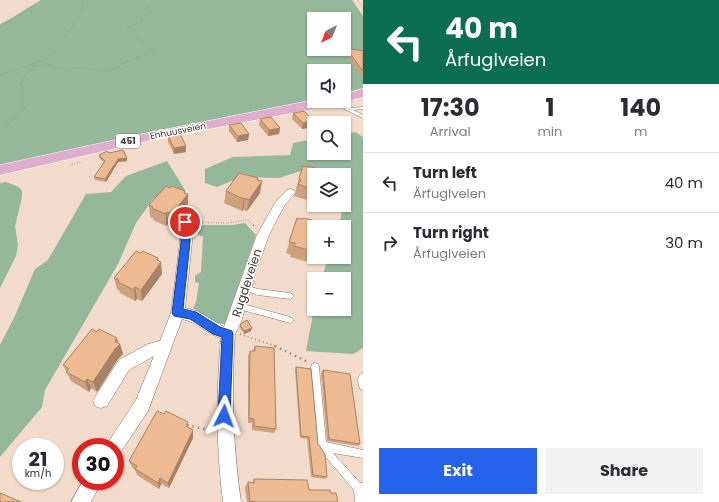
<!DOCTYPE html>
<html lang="en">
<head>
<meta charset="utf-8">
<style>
	body { margin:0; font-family:Poppins,sans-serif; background:#f2f2f3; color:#2b2b33; height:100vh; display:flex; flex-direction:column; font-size:15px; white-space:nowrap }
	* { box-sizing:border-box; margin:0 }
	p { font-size:13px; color:#7c7c81 }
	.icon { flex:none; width:22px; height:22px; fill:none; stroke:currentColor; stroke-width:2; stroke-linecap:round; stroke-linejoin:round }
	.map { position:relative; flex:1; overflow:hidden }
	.sheet { display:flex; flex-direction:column; background:#fff; width:356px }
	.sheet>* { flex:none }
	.hud { background:#0b6e4f; color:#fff; overflow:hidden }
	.needle { width:26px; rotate:222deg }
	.fabs { position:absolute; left:307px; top:12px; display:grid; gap:8px }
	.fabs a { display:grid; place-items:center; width:44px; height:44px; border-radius:0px; background:#fff; box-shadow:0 1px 3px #0004; font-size:20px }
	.speed { position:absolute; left:12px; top:438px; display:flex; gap:8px; font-size:20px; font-weight:700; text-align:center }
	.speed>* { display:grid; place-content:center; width:52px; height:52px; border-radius:50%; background:#fff; box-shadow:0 1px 3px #0004; line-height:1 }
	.speed small { font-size:10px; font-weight:400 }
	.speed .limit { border:6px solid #d22; background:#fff; color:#111 }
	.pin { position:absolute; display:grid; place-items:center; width:34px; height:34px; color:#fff; margin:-17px; border:2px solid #fff; border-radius:50%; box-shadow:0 1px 4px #0007 }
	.me { position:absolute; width:44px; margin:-22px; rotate:3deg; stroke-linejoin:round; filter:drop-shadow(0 0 3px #0008) }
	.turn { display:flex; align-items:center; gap:14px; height:84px; padding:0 16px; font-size:18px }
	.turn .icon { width:52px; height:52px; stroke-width:2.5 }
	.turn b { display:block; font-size:28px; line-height:34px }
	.eta { display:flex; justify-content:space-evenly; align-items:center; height:68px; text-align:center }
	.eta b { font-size:24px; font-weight:700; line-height:28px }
	.button { display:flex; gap:8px; margin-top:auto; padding:8px 16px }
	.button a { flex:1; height:46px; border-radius:0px; background:#2563eb; color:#fff; font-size:16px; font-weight:700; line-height:46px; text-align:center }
	.button a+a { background:#f2f2f3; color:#2b2b33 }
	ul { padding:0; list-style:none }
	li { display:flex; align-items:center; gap:12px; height:60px; padding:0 16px; border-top:1px solid #e1e1e2 }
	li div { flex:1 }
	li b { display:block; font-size:15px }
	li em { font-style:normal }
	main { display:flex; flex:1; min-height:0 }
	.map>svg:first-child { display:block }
	.green { fill:#95b79a; fill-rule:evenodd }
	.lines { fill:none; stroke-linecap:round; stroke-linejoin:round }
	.service-casing { stroke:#887364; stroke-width:1 }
	.minor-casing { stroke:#887364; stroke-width:1 }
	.primary-casing { stroke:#fff; stroke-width:1 }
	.path-far3 { stroke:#9b8b7f; stroke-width:1; stroke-dasharray:0.5 1.5; stroke-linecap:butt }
	.path-far2 { stroke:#9b8b7f; stroke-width:1.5; stroke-dasharray:0.5 2; stroke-linecap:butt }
	.path-far1 { stroke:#9b8b7f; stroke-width:2; stroke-dasharray:1 3; stroke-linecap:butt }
	.path { stroke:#9b8b7f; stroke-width:2.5; stroke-dasharray:1.5 4; stroke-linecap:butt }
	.service { fill:#fff; fill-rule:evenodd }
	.minor { fill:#fff; fill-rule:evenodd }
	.primary { fill:#dfadcd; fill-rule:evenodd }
	.wall { fill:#cda07e }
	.shaded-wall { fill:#a78266 }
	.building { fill:#eeba92; stroke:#a78266 }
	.route { fill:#2563eb; stroke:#184099 }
	.labels { text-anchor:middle; stroke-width:3; stroke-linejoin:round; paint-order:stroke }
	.far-street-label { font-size:9px; fill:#403730; stroke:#fff }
	.shield { fill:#fff; stroke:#79736e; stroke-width:1 }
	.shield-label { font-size:9px; font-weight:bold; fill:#403730 }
	.near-street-label { font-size:12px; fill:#403730; stroke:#fff }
</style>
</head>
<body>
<main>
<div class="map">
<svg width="363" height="502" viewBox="0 0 363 502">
	<rect width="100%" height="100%" fill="#f2dbca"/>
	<!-- green -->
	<g class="green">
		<path d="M41,0H352L363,16V91L344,97V71H314V101L0,165V24L10,19ZM314,19H344V49H314Z"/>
		<path d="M355,132L363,137V348L353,354L306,351L314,309H344V279H322L328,257H344V227H339L346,189L344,187V175H331L304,170L279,178L241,177L217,187L205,183V169L233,157L290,155L293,143L314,139V153H344V134Z"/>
		<path d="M167,161L185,190L153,199L136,223L118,264L45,390L42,407L0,457V345L14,318L35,269L48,260L86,194L111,192L126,176Z"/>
		<path d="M6,182L19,187L22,191V197L15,226L18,245L16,256L0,288V183Z"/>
		<path d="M245,223L256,235L225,324C211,324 203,317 193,308L196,302L199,283L195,282V276L201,272L203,237L195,233L192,230L193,225H232Z"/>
	</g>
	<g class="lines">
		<defs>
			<g id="service">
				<path d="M332,101H337L349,108L363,107V109L353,110L363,115V118L346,110Z"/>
				<path d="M245,285L258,289L290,293L292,294L293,296L292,298L290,299L258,295L243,290L242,288L243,286Z"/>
				<path d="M239,303L290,317L292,318L293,320L292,322L290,323L239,309L237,308L236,306L237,304Z"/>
				<path d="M315,363L318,364L319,367L326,442L363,450V458L333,453L360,483H363V502H355L354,490L319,449L318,446L311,367L312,364Z"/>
				<path d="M363,373V390L360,389C358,383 356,376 363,373Z"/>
			</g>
			<g id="minor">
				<path d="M291,189L296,192L284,206L269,235L256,271L241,322L235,334C231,391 233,446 241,502H223C216,447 216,393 221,338C207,334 197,322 182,319L148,411L120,453L115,455V447H105L136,400L154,356L129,370L107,406L101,408L95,406L93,400L119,360L148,344L160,341L171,313L180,242L179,222L181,219H189L191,222L192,242L185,308L197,311L224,327L257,235L276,201L287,190Z"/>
				<path d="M83,481H102L91,502H71Z"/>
			</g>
			<g id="primary">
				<path d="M363,89V97L344,102L340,101H344V94Z"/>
				<path d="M314,100L339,101L337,104L332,105L147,141L0,175V165L147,133Z"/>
			</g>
		</defs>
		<!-- service casing -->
		<use href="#service" class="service-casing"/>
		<!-- minor casing -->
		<use href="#minor" class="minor-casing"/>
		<!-- primary casing -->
		<use href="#primary" class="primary-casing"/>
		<!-- path-far3 -->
		<g class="path-far3">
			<path d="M357,0L363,7"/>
			<path d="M0,27L37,3"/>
			<path d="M47,58L55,51L82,12L84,8L81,3L83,0"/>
			<path d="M136,58L154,49L128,32V27L141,22L142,16L150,12L147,5"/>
		</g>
		<!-- path-far2 -->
		<g class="path-far2">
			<path d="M36,66L48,65L60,69L83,68L102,71L120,66L123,63L138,57"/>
			<path d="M0,75L26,67L49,57"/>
			<path d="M0,130L14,120L24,108L21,98L23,89L21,84L26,75L35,66"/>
			<path d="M70,165L81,162"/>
			<path d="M196,222L227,223L248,220L254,226"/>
		</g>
		<!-- path-far1 -->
		<g class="path-far1">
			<path d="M253,225L256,228"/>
			<path d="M240,334L278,347"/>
		</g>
		<!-- path -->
		<g class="path">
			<path d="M275,346L308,362"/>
			<path d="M187,425L213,431"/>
		</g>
		<!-- service -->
		<use href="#service" class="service"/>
		<!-- minor -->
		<use href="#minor" class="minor"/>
		<!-- primary -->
		<use href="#primary" class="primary"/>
	</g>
	<!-- wall -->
	<g class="wall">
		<path d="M346,48L363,51V75H361L345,53Z"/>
		<path d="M293,113L314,121L312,127L302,129L292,119Z"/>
		<path d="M260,119L280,128L279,134L268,136L259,125Z"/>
		<path d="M229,125L249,134L248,140L237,142L229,131Z"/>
		<path d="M168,136L186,146V152L174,154L168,142Z"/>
		<path d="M109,153L127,158V161L118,162L106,182L95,180L94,177L104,162L99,158V155Z"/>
		<path d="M314,175V201L313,202L294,196L299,178Z"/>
		<path d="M258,178L260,193L247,211L243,210L242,211L224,203L226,191Z"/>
		<path d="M185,193L188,206L172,226L168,224L166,226L153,220V218L150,217L149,205Z"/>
		<path d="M297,218L314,227V257H316L314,262L308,260V262L290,257L291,255L286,253Z"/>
		<path d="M158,261L162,274L142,301L137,299L135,301L120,293L119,290L117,289L114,278Z"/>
		<path d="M240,325L251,331L244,334L240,328Z"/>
		<path d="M118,343L120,344L123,354L118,359L97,392L91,388L89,392L71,381L63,365Z"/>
		<path d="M255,346L276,429L274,433L252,430V423H248V356L250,351H253Z"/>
		<path d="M296,367L327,477L325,479L311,477L307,439L300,438L295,370Z"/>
		<path d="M323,370L360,444L358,446L327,441L321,373Z"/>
		<path d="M188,427L193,430V438L169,488L161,484L159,489L137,475L135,470L132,467L129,461Z"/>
		<path d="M254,479L330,493L338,502H247L245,487L248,482L252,483Z"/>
	</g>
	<!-- shaded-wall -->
	<g class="shaded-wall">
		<path d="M314,121L312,127L302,129L303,123Z"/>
		<path d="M280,128L279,134L268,136L269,130Z"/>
		<path d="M249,134L248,140L237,142L238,136Z"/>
		<path d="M186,146V152L174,154V148Z"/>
		<path d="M127,158V161L118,162L106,182L105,179L118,159Z"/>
		<path d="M258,178L256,189L262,181L260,193L247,211L249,200Z"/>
		<path d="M185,191V198L188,194V206L172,226V214Z"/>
		<path d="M245,198L243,210L242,211L244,199Z"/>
		<path d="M167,212L168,224L166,226V214Z"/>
		<path d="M158,258L159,266L161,262L162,274L142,301L141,290Z"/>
		<path d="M135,287L137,299L135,301L134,290Z"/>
		<path d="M252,328L251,331L244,334V331Z"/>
		<path d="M117,338L119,346L120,344L123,354L118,359L97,392L93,382Z"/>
		<path d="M87,379L91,388L89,392L85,382Z"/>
		<path d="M193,430V438L169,488L168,483Z"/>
		<path d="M160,478L161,484L159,489L158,483Z"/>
	</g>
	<!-- building -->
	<g class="building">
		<path d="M346,48L363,51V70H362Z"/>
		<path d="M304,111L314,121L303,123L293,113Z"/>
		<path d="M271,117L280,128L269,130L260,119Z"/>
		<path d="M241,123L249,134L238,136L229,125Z"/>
		<path d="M180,134L186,146L174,148L168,136Z"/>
		<path d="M123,150L127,158L118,159L105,179L94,177L105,161L99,155L107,151L109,153Z"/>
		<path d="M303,166L308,167V166L328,172L327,175H314V190L298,184L301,181L299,178Z"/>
		<path d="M239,173L258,178L257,180L262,181L249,200L245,198L244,199L226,191Z"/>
		<path d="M166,186L170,188L172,186L185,191L184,193L188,194L172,214L167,212L166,214L152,208L153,207L149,205Z"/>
		<path d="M297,218L302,219L303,218L320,222L319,224L325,226L324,227H314V249H313L312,251L294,246L295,243L289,242Z"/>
		<path d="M136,251L141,253L143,251L158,258L157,260L161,262L141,290L135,287L134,290L118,282L119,280L114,278Z"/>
		<path d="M247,320L252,328L244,331L240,325L242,323Z"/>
		<path d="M92,329L97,332L99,329L117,338L115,341L120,344L115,349L93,382L87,379L85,382L66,372L69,369L63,365Z"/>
		<path d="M255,346L274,348L276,429L254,426V419L249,418L250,351H255Z"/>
		<path d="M296,367L311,369L318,444L325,454L327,477L313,475L309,437L301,436Z"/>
		<path d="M323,370L350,374L360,444L329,439Z"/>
		<path d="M157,411L164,414L166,411L188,422L186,426L193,430L168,483L160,478L158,483L135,469L137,466L129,461Z"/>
		<path d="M254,479L307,480L309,490H330V493H336L338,502H255L250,501L248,482L254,483Z"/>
		<path d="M0,493L21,502H0Z"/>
	</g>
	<!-- route -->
	<path class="route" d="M185,219L189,222L190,242L183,309L196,312L220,327L232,331L233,334L230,416L228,421L224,422L220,421L218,416L222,337L213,334L190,319L174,316L172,313L181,242L180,222Z"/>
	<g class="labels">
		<!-- far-street labels -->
		<g class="far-street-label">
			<text transform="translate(178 131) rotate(-11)" y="3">Enhuusveien</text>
		</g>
		<!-- shield labels -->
		<rect class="shield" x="116" y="134" width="24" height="14" rx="3"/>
		<g class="shield-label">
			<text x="128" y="144">451</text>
		</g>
		<!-- near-street labels -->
		<g class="near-street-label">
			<text transform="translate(247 283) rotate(-72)" y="4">Rugdeveien</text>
		</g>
	</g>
</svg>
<div class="fabs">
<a><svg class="needle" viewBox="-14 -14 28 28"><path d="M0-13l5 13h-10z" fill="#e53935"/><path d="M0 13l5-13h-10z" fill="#7c7c81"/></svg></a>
<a><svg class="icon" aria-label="sound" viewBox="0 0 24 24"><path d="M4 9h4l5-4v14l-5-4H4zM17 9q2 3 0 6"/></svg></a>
<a><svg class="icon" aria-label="search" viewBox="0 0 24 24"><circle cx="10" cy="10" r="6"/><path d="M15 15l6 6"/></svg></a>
<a><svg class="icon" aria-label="layers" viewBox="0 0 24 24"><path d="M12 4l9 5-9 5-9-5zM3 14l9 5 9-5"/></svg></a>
<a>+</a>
<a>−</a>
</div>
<div class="speed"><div>21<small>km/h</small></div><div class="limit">30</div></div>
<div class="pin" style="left:185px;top:222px;background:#d93025"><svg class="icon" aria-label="arrive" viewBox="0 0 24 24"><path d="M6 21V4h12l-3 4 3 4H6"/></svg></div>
<svg class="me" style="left:224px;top:416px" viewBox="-20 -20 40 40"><path d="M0-17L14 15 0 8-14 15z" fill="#2563eb" stroke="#fff" stroke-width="4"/></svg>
</div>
<section class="sheet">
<div class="hud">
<div class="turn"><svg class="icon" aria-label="left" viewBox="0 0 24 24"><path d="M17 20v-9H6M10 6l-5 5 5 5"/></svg><div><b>40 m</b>Årfuglveien</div></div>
</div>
<div class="eta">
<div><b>17:30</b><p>Arrival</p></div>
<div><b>1</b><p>min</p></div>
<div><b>140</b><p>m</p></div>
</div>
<ul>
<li><svg class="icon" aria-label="left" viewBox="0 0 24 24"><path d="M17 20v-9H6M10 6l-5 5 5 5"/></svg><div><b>Turn left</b><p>Årfuglveien</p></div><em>40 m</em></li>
<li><svg class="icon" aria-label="right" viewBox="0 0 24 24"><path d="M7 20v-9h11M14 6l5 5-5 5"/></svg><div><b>Turn right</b><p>Årfuglveien</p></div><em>30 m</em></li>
</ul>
<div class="button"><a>Exit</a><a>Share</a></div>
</section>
</main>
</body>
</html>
